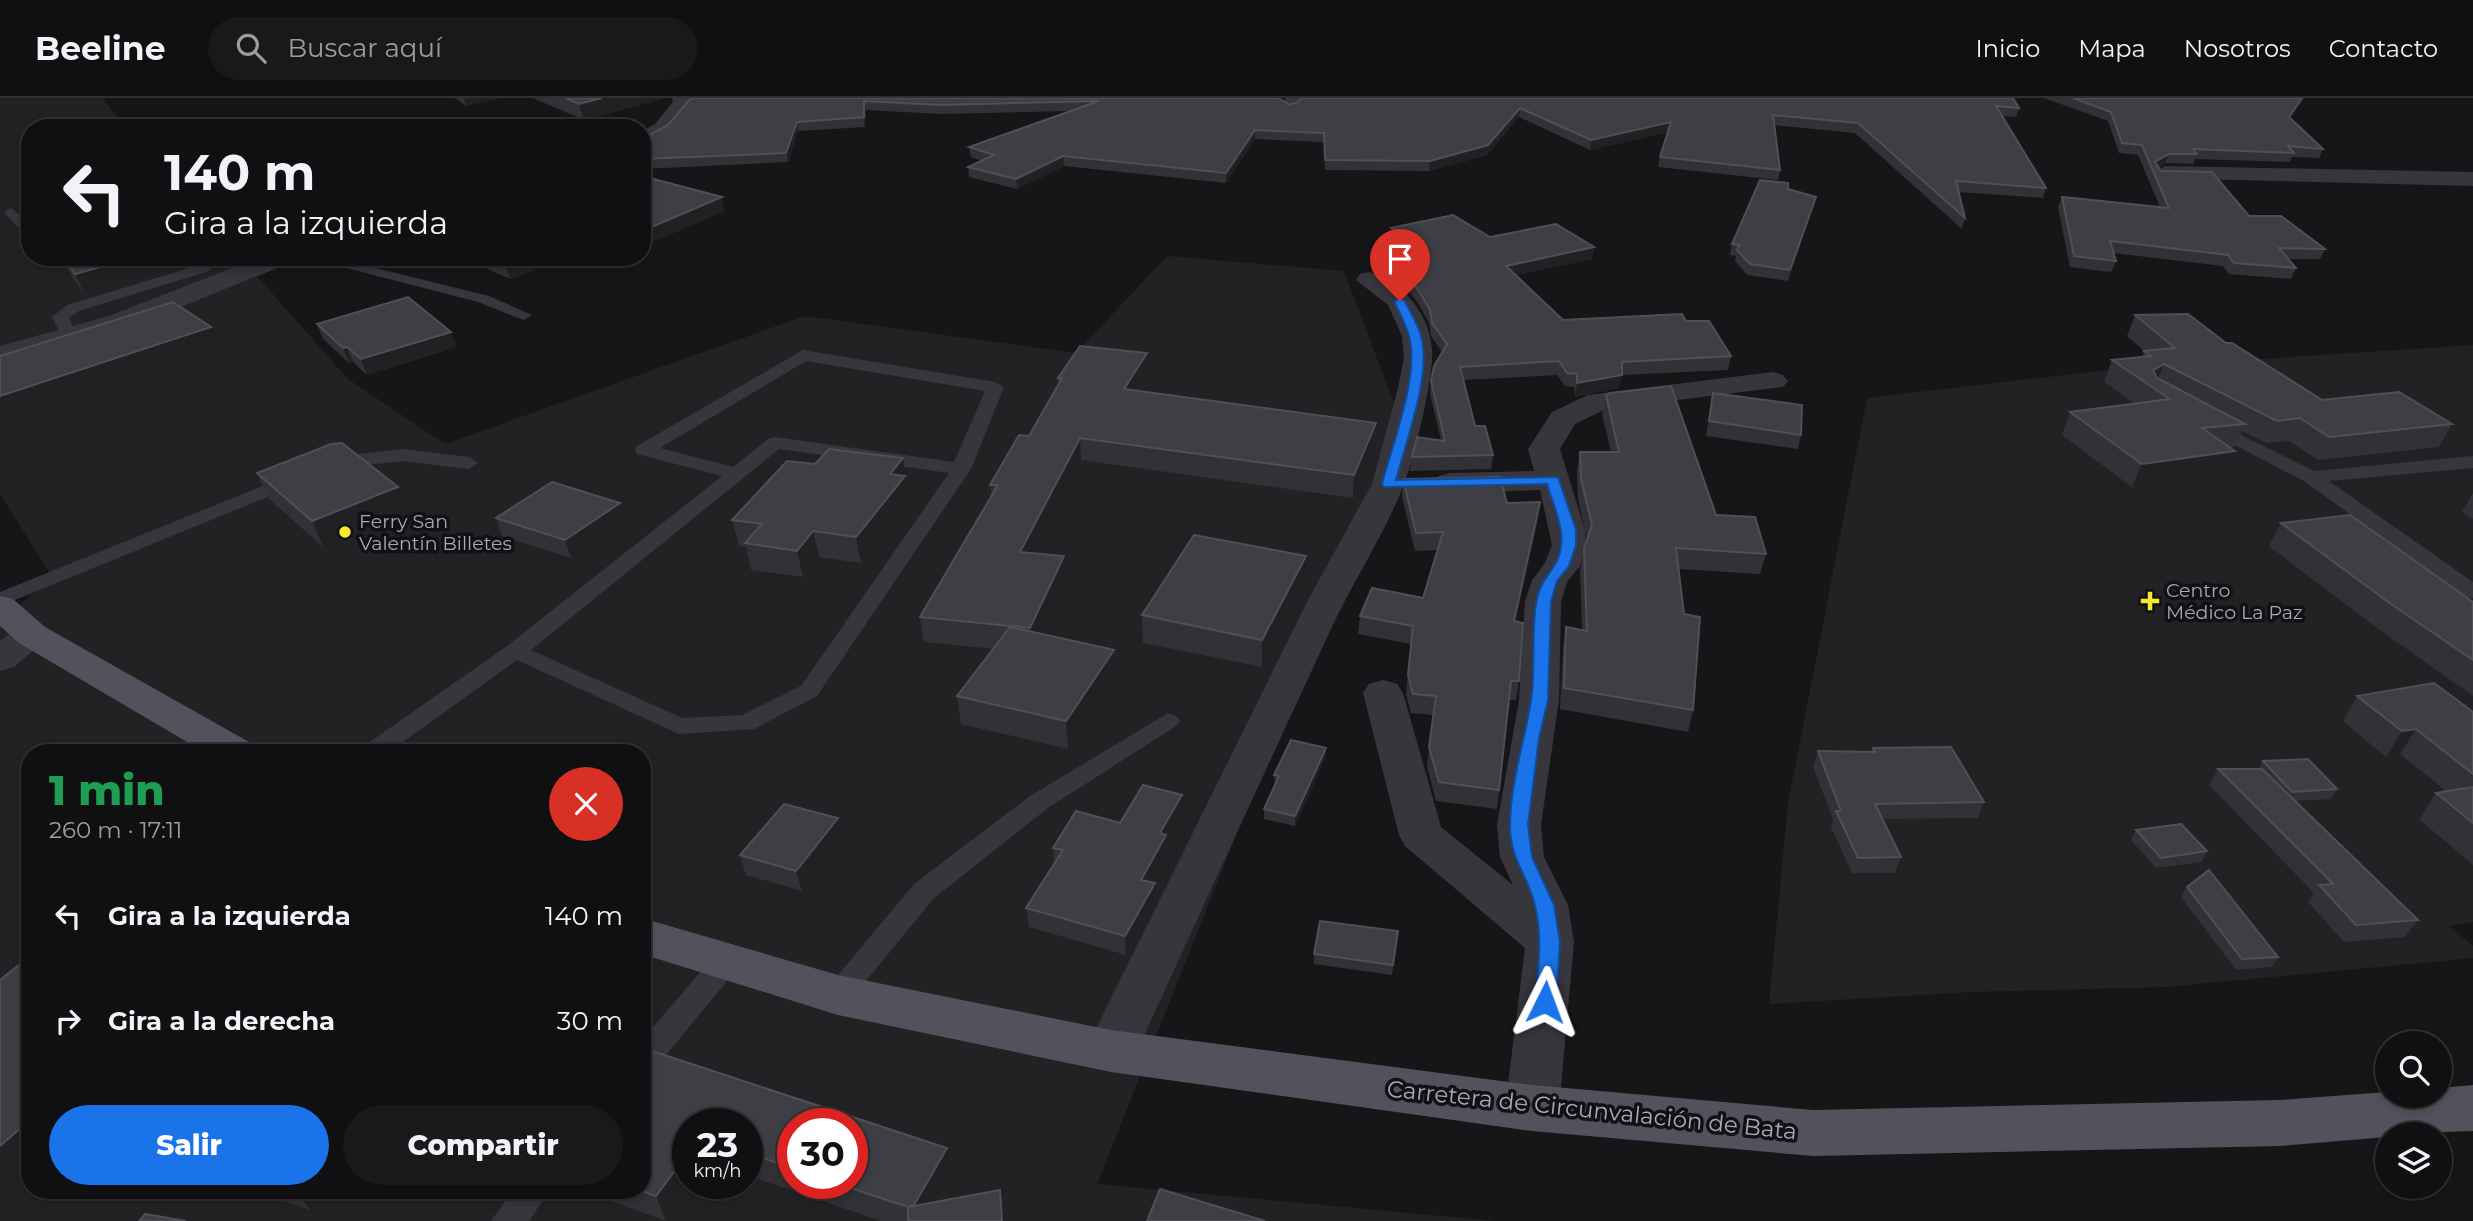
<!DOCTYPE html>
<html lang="es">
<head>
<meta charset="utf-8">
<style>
	body { margin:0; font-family:Montserrat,sans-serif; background:#19191b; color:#f1f3f6; height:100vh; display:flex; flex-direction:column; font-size:26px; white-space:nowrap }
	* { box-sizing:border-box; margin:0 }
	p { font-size:23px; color:#9c9d9f }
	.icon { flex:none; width:38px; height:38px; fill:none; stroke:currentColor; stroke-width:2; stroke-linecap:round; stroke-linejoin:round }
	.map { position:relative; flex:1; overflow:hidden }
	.drawer { position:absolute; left:21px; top:646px; width:630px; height:455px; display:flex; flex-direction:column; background:#101012; border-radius:28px; box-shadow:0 4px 10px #0003,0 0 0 2px #303032 }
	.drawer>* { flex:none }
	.hud { position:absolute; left:21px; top:21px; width:630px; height:147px; border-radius:28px; box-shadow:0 4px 10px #0003,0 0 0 2px #303032; background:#101012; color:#f1f3f6; overflow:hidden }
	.controls { position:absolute; left:2375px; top:933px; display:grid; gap:14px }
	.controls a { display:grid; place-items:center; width:77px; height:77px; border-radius:50%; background:#101012; box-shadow:0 4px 10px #0003,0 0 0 2px #303032; font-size:35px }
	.speed { position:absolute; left:672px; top:1010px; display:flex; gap:14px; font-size:35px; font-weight:700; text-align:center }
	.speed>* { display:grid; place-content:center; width:91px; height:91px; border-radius:50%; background:#101012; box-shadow:0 4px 10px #0003,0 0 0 2px #303032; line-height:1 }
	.speed small { font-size:18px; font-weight:400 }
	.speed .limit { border:10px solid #d22; background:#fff; color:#111 }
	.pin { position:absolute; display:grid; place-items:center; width:60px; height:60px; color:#fff; margin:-72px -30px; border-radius:50% 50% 50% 0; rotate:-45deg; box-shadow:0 0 7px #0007 }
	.pin .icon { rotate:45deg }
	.me { position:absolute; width:77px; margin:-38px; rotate:3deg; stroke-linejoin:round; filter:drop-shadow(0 0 5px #0008) }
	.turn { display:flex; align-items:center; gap:24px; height:147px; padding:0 28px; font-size:32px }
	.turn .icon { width:91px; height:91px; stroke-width:2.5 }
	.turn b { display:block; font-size:49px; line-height:60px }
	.round { display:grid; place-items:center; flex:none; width:74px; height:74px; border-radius:37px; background:#19191b }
	.head { display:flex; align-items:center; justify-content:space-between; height:119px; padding:0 28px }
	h1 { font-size:42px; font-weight:800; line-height:52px; color:#1e9e55 }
	.cta { display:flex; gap:14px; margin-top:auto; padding:14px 28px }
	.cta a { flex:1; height:80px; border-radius:42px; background:#1a73e8; color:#fff; font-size:28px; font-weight:800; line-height:80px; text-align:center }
	.cta a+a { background:#19191b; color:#f1f3f6 }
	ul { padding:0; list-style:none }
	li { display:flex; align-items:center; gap:21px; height:105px; padding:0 28px }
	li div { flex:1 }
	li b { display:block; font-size:26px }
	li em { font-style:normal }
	header { display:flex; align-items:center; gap:42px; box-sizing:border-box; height:98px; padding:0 35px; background:#101012; border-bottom:2px solid #303032 }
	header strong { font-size:33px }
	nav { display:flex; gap:38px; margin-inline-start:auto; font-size:24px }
	.search { width:490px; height:63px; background:#19191b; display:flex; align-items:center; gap:18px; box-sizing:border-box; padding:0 24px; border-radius:38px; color:#9c9d9f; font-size:26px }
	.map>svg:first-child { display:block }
	.built { fill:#222225; fill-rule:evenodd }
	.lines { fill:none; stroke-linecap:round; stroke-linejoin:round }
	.service { fill:#37363d; fill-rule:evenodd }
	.minor { fill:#37363d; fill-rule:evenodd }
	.primary { fill:#53525c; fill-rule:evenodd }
	.wall { fill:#323236; fill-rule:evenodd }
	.shaded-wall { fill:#212124 }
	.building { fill:#3e3f44; stroke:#4f4f56; stroke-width:2 }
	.route { fill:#1a73e8; stroke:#114b97; stroke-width:2 }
	.poi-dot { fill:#fbe82b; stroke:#111113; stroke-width:2.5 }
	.labels { text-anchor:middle; stroke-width:7; stroke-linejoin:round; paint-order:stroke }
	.poi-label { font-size:19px; fill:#a7a8b8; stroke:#111113; text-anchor:start }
	.near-street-label { font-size:23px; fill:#a7a8b8; stroke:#111113 }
</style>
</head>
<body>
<header>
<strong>Beeline</strong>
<div class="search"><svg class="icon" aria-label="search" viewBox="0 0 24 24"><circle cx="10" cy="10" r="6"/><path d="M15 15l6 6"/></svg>Buscar aquí</div>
<nav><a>Inicio</a><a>Mapa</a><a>Nosotros</a><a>Contacto</a></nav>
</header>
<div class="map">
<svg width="2473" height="1123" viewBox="0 0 2473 1123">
	<rect width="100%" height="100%" fill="#161618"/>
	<!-- built -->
	<g class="built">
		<path d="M0,0H102L127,30H30V159H240L348,281L445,346L805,218L1076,255L1167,158L1344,173L1401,324L1097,1086L1494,1123H0V527L51,477L0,396ZM30,654H642V1092H30ZM688,1026H747V1085H688ZM793,1026H852V1085H793Z"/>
		<path d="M2473,247V824L2449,828L2473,848V860L2166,889L1972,894L1769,906L1788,705L1867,300L2125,270Z"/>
	</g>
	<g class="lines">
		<!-- service -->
		<g class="service">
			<path d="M11,110L30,125V138L25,137L4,114Z"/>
			<path d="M203,159H218L222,164L206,174L79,213L69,220L78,239L76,243H64L52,219L67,207L196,168L205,163Z"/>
			<path d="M304,159H331L489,198L532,217L524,222L518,220L478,204Z"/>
			<path d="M803,252L995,284L1004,289L971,371L817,598L754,631L679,636L517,562L389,654H361L364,648L507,548L722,378L637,356L635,352L637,348ZM806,263L985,293L954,364L775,339L768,341L733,369L660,350ZM779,351L949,375L801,588L742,617L682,620L531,552Z"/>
			<path d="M2210,322L2314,373L2473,358V370L2329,383L2473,484V500L2465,499L2304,383L2204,331L2201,327L2204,323Z"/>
			<path d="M402,351L469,359L478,365L469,371L402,363L333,371L324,365L333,359Z"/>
			<path d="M295,375L302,377L305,381L302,385L0,508V494Z"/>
			<path d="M1168,615L1176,618L1180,623L1176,628L1048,710L934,800L848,905L838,909L828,905L823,897L828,889L914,786L1030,698Z"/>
			<path d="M726,853L736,856L740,864L736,872L653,973L642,977V942L716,856Z"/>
			<path d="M513,1092H550L529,1123H491Z"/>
		</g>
		<!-- minor -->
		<g class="minor">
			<path d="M672,0H692L693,5L669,34L642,49V33L655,26L673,4Z"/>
			<path d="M1286,0H1307L1296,12L1289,14L1279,8Z"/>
			<path d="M2165,68L2473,74V88L2157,80L2154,75Z"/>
			<path d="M260,159H296L292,164L129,230L0,266V248L109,218Z"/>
			<path d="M1369,174C1406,183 1435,224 1432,262C1430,292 1415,358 1404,386C1386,434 1352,485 1330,533C1265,673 1201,813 1137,953L1129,968L1111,974L1093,968L1085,953L1308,502L1372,386L1398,290L1404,260L1402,238L1388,207L1356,182L1360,176Z"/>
			<path d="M1773,274L1783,277L1788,283L1783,289L1606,311L1575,326L1560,351L1585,432L1586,447L1580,468L1567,484L1561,504L1559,602L1541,727L1544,759L1568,807L1574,844L1559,1010L1551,1026L1532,1033L1513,1026L1505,1010L1525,850L1405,748L1399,737L1363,595L1369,586L1383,582L1397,586L1403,595L1441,729L1513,787L1500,759L1497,727L1519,602L1525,504L1532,482L1545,465L1552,447L1540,392L1450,395L1438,392L1434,385L1438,378L1450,375L1534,373L1528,351L1552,314L1588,297Z"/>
			<path d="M32,526L45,529L51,537L14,569L0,573V543L19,529Z"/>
		</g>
		<!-- primary -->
		<g class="primary">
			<path d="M0,498L13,501L45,529L249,644L255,654H204L19,545L0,528Z"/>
			<path d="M642,820L838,877L1111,932L1532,987L1813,1012L2280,1002L2387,994V998H2440V990L2473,987V1033L2387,1036V1039L2280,1048L1813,1058L1532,1033L1111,974L838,917L642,856Z"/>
		</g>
	</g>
	<!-- wall -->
	<g class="wall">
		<path d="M455,0H497V1L466,8Z"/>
		<path d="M533,0H666L584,22Z"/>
		<path d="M691,0L1282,2L1290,7L2013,0L2019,10L2016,19L2002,18L2046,90L2043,100L1958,94L1965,120L1962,131L1855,35L1774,27L1780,72L1778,82L1658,69L1660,59L1668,34L1590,52L1519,19L1487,57L1429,73L1325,72L1324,44L1255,41L1226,85L1064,68L1017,91L969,79L968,69L982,63L971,59L969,49L1071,13L941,16L866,12L865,29L798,33L788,64L642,71V41L668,27Z"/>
		<path d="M2044,0H2304L2290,20L2323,51L2319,60L2292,59L2290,64L2195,61L2193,66L2165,65L2159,70L2161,73L2249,118L2325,151L2320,161H2288L2296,170L2291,181L2229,176L2223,168L2113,155L2116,163L2111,174L2070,169L2058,109L2062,99L2160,109L2138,57L2119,55L2108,23Z"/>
		<path d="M1788,91L1816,99L1788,183L1747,177L1735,163L1736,158L1730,157L1732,146Z"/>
		<path d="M1391,130L1594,149L1592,161L1516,177L1563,222L1686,223L1731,258L1728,272L1622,277L1619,290L1575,299L1574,289L1565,288L1557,277L1463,282L1475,328L1493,357L1491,371L1410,373L1412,359L1441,342L1430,296L1431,283L1442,254L1431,238L1429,225L1418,205L1398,179V167L1414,165L1399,155L1400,148L1390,142Z"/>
		<path d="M59,159H168L173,172L85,197Z"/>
		<path d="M467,159H620L598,169L568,160L510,181L468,162Z"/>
		<path d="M2135,217L2226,245L2322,302L2452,326L2439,349L2318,362L2289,343L2266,345L2242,333L2234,349H2230L2235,353L2224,376L2132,389L2062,337L2070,314L2135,306L2104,284L2112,262L2142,259L2144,253L2127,238Z"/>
		<path d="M317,226L451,234L456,249L367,277L353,264L349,265L323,241Z"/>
		<path d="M1147,255V276L1137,293L1374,347L1353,400L1081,362L1034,455L1066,482L1042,536L1114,552L1116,579L1068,651L961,626L957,598L994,551L924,544L920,519L992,399L990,387L1029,338L1058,287V280Z"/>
		<path d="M1713,295L1801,337L1798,351L1706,338Z"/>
		<path d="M1606,297L1716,417L1766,456L1760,476L1678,471L1693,612L1688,634L1560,611L1563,550L1566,529L1582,532L1580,472L1584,451L1587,441L1578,401L1577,373L1580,354H1611L1602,316Z"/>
		<path d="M903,360L909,404L861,465L819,459L803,479L751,472L746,449L739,448L732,422L815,366Z"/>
		<path d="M257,375L408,415L323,449L269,401Z"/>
		<path d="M1403,381L1507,405L1540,404L1538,421L1515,524L1519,583L1516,602H1509L1497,711L1436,703L1427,668L1433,617L1411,615L1406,596L1411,546L1358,536L1360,518L1423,500L1438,452L1415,453L1402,399Z"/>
		<path d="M2473,395V421L2462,414Z"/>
		<path d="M620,405L625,423L571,460L502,438L496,420Z"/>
		<path d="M2281,425L2473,504V598L2377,530L2269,448Z"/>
		<path d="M1305,485L1262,569L1143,545L1142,517Z"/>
		<path d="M2357,598L2473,614V767L2419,721L2436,695L2446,693L2400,656L2386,659L2343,623Z"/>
		<path d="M1326,650L1325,660L1295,728L1264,721V711L1275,687L1274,677Z"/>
		<path d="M1873,650L1984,704L1978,720L1882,721L1901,759L1895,775H1852L1831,729L1833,721L1813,669L1818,653L1871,654Z"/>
		<path d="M2263,663L2337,691L2331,701L2295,703L2418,822L2405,839L2344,844L2308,804L2314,795L2209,687L2218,671H2259Z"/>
		<path d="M1182,716L1166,744L1167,755L1151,784L1155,785V804L1126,857L1029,829L1026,810L1054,765L1053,750L1120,725Z"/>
		<path d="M838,720L843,740L802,793L746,777L740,757Z"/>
		<path d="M2136,732L2207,753L2202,764L2156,770L2131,742Z"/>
		<path d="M2187,789L2278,859L2272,869L2236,872L2181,799Z"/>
		<path d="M1398,833L1392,877L1314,866V856Z"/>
		<path d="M642,951L947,1050L952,1075L936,1104L1000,1092L1005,1123H881L747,1077V1026H688V1085H694L666,1123L581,1092H642ZM793,1026L852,1085H793Z"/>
		<path d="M253,1092H328L310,1112Z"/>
	</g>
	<!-- shaded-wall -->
	<g class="shaded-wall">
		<path d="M471,0H497V1L466,8L464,1Z"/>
		<path d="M602,0H666L584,22L579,6Z"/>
		<path d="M2302,0H2304L2285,29L2289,19Z"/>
		<path d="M864,3L866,12L865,29L864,19Z"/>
		<path d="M1520,10L1519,19L1487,57L1429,73L1430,63Z"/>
		<path d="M797,24L798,33L788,64L786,55Z"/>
		<path d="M1671,24L1670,34L1590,52L1591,42Z"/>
		<path d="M1255,32V41L1226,85V75Z"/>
		<path d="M2169,56L2165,65L2153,73L2155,64Z"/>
		<path d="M1063,58L1064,68L1017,91L1016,81Z"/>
		<path d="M722,99L725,113L642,149V133Z"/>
		<path d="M1816,99L1813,109L1788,183L1790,172Z"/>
		<path d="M1594,149L1592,161L1505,180L1506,168Z"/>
		<path d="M136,159H168L173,172L85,197L75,176Z"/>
		<path d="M526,159H568V160L510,181L505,166Z"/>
		<path d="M596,159H620L598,169Z"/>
		<path d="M211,229L222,253L0,328V298Z"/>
		<path d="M451,234L456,249L367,277L361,261Z"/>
		<path d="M347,249L353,264L349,265L343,250Z"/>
		<path d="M1147,255V276L1125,313L1124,291Z"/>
		<path d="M2164,266L2155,288L2153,272Z"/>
		<path d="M1622,277L1619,290L1575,299L1577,285Z"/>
		<path d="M1376,325L1374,347L1353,400L1354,377Z"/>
		<path d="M1080,340L1081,362L1023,478L1020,454Z"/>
		<path d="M2235,353L2224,376L2132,389L2142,366Z"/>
		<path d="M903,360L909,404L861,465L856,439L890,376Z"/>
		<path d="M398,389L408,415L323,449L312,423Z"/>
		<path d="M1540,404L1538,421L1511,542L1514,523Z"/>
		<path d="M620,405L625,423L571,460L565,442Z"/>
		<path d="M813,433L819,459L803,479L797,453Z"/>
		<path d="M1064,458L1066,482L1033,555L1030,530Z"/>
		<path d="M1306,458L1305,485L1262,569V542Z"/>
		<path d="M1114,552L1116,579L1068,651L1066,623Z"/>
		<path d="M2416,631L2400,656L2386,659L2402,633Z"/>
		<path d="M1326,650L1325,660L1295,728V718Z"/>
		<path d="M1182,697V716L1166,744L1167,755L1142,800L1141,782L1160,735Z"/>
		<path d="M838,720L843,740L802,793L796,773Z"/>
		<path d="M1155,785V804L1126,857L1125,838Z"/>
		<path d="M30,1022V1081L0,1109V1048Z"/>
		<path d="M947,1050L952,1075L925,1123L912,1110Z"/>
		<path d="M688,1055V1085H694L666,1123L656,1098Z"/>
		<path d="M296,1092H328L310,1112Z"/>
		<path d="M1000,1092L1005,1123H1002Z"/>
	</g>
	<!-- building -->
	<g class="building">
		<path d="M566,0H602L579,6Z"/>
		<path d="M691,0H1278L1290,7L1298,4L1302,0H2013L2019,10L1996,8L2046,90L1956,83L1965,120L1858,25L1773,17L1780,72L1660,59L1671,24L1591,42L1520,10L1488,47L1430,63L1325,62L1324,35L1255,32L1226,75L1063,58L1016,81L968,69L994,57L969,49L1099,3L940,7L864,3V19L797,24L786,55L642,61V41L668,27Z"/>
		<path d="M2073,0H2302L2289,19L2323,51L2288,48L2294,55L2193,51L2197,56H2169L2155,64L2161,73L2212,74L2249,118H2281L2325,151L2279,150L2296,170L2234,165L2228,157L2110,143L2116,163L2074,158L2062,99L2169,110L2142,47L2122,45L2111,14Z"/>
		<path d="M323,21L337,30H288Z"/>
		<path d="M642,78L722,99L642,133Z"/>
		<path d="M1760,82L1788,85V91L1816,99L1790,172L1750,166L1737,152L1739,147L1732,146Z"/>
		<path d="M1453,117L1490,139L1556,126L1594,149L1506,168L1563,222L1682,216L1686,223H1709L1731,258L1622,264V277L1577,285V276L1567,275L1559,263L1460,269L1475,328H1485L1493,357L1412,359L1417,339L1445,343L1431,283L1434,268L1447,246L1432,225L1430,212L1419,193L1398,167L1430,164L1400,143L1408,141L1391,130Z"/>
		<path d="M63,159H136L75,176Z"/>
		<path d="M489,159H526L505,166Z"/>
		<path d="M408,199L451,234L361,261L347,249L343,250L317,226Z"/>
		<path d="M173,204L211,229L0,298V258Z"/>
		<path d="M2188,216L2226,245H2232L2322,302L2399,294L2452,326L2329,339L2300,320L2277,323L2164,266L2153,272L2157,280L2245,326L2202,330L2235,353L2142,366L2070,314L2170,301L2112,262L2151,258L2144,253L2175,250L2135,217Z"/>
		<path d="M1080,248L1147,255L1124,291L1376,325L1354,377L1080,340L1020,454L1064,458L1030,530L920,519L998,387H990L1019,337L1029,338L1062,280H1058Z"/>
		<path d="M1671,288L1716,417L1755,419L1766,456L1676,450L1684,516L1700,519L1693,612L1564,590L1566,529L1587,533L1584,451L1592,427L1581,381L1580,354H1619L1606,297L1610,295Z"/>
		<path d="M1713,295L1802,307L1801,337L1709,323Z"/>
		<path d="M342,345L398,389L312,423L257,375L331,346Z"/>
		<path d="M829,351L903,360L890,376L905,378L856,439L813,433L797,453L745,445L762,426L732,422L787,363L815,366Z"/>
		<path d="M1500,379L1507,405L1540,404L1514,523L1523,525L1519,583H1511L1499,692L1439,684L1429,649L1436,598L1413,596L1408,577L1413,528L1360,518L1372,490L1423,500L1443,434L1416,435L1403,381Z"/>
		<path d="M552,384L620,405L565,442L496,420Z"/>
		<path d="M2350,417L2473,504V562L2391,506L2281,425Z"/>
		<path d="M1194,437L1306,458L1262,542L1142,517Z"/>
		<path d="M1010,529L1114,552L1066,623L957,598Z"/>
		<path d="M2434,585L2473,614V676L2416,631L2402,633L2357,598Z"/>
		<path d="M1291,642L1326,650L1295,718L1264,711L1279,678L1274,677Z"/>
		<path d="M1951,649L1984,704L1875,706L1901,759L1858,760L1836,713H1841L1818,653L1875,654L1873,650Z"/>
		<path d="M2308,661L2337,691L2292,694L2263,663Z"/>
		<path d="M2218,671H2262L2418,822L2356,827L2319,787L2333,786Z"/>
		<path d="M1143,687L1182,697L1160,735L1166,737L1141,782L1155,785L1125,838L1026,810L1063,752L1053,750L1076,713L1120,725Z"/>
		<path d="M2473,689V725L2436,695Z"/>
		<path d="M784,706L838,720L796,773L740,757Z"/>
		<path d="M2181,726L2207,753L2161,760L2136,732Z"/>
		<path d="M2209,772L2278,859L2242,861L2187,789Z"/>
		<path d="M1320,823L1398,833L1393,867L1314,856Z"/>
		<path d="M30,858V1022L0,1048V882Z"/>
		<path d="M643,950L947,1050L914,1107L908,1109L836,1085H852V1026H793V1070L747,1055V1026H688V1055L656,1098L639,1092H642Z"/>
		<path d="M1160,1091L1265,1123H1147Z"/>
		<path d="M1000,1092L1002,1123H908V1109Z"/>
		<path d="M145,1116L186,1123H139Z"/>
	</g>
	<!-- route -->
	<path class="route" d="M1400,200L1405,203C1410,214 1418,226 1421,238C1432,276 1406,343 1396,382L1558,379L1576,432V447L1569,468L1557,483L1551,504L1548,602L1539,640L1528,727L1532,759L1554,807L1560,844L1556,904L1553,910H1538L1535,904C1538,872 1543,840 1535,808C1529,779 1510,762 1510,728C1510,685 1525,643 1531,602C1536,570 1531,537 1536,506C1538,490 1545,481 1554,468C1571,442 1555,413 1547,386L1384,389L1382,386C1392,347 1420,277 1409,238C1406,226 1399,214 1394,203Z"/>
	<!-- markers -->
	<g class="poi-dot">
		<circle cx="345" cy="434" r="7"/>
		<path d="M2146.5 492.5h7v7h7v7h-7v7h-7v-7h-7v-7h7z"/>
	</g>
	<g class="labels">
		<!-- poi labels -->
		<g class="poi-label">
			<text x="359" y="430">Ferry San<tspan x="359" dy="22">Valentín Billetes</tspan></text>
			<text x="2166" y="499">Centro<tspan x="2166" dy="22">Médico La Paz</tspan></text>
		</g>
		<!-- near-street labels -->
		<g class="near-street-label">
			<text transform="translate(1592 1012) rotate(6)" y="8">Carretera de Circunvalación de Bata</text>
		</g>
	</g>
</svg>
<div class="controls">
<a><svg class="icon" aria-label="search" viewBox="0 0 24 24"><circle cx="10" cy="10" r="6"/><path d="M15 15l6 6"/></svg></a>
<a><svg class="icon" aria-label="layers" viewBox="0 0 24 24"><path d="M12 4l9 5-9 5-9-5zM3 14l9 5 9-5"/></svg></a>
</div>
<div class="speed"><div>23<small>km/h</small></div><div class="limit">30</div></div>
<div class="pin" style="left:1400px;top:203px;background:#d93025"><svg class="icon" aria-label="arrive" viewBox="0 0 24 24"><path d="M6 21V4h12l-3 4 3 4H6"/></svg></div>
<svg class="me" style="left:1545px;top:904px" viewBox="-20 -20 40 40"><path d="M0-17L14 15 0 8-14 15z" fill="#1a73e8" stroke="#fff" stroke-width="4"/></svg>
<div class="hud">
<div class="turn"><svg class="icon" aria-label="left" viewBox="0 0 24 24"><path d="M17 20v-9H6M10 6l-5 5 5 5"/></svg><div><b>140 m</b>Gira a la izquierda</div></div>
</div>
<section class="drawer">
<div class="head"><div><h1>1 min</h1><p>260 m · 17:11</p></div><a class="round" style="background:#d93025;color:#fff"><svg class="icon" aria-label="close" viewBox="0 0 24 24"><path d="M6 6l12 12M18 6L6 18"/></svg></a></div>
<ul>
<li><svg class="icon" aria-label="left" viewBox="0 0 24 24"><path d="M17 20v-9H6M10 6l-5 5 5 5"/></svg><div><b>Gira a la izquierda</b></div><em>140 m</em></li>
<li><svg class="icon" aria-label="right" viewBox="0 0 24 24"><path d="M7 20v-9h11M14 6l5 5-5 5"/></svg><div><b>Gira a la derecha</b></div><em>30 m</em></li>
</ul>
<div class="cta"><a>Salir</a><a>Compartir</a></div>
</section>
</div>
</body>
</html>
